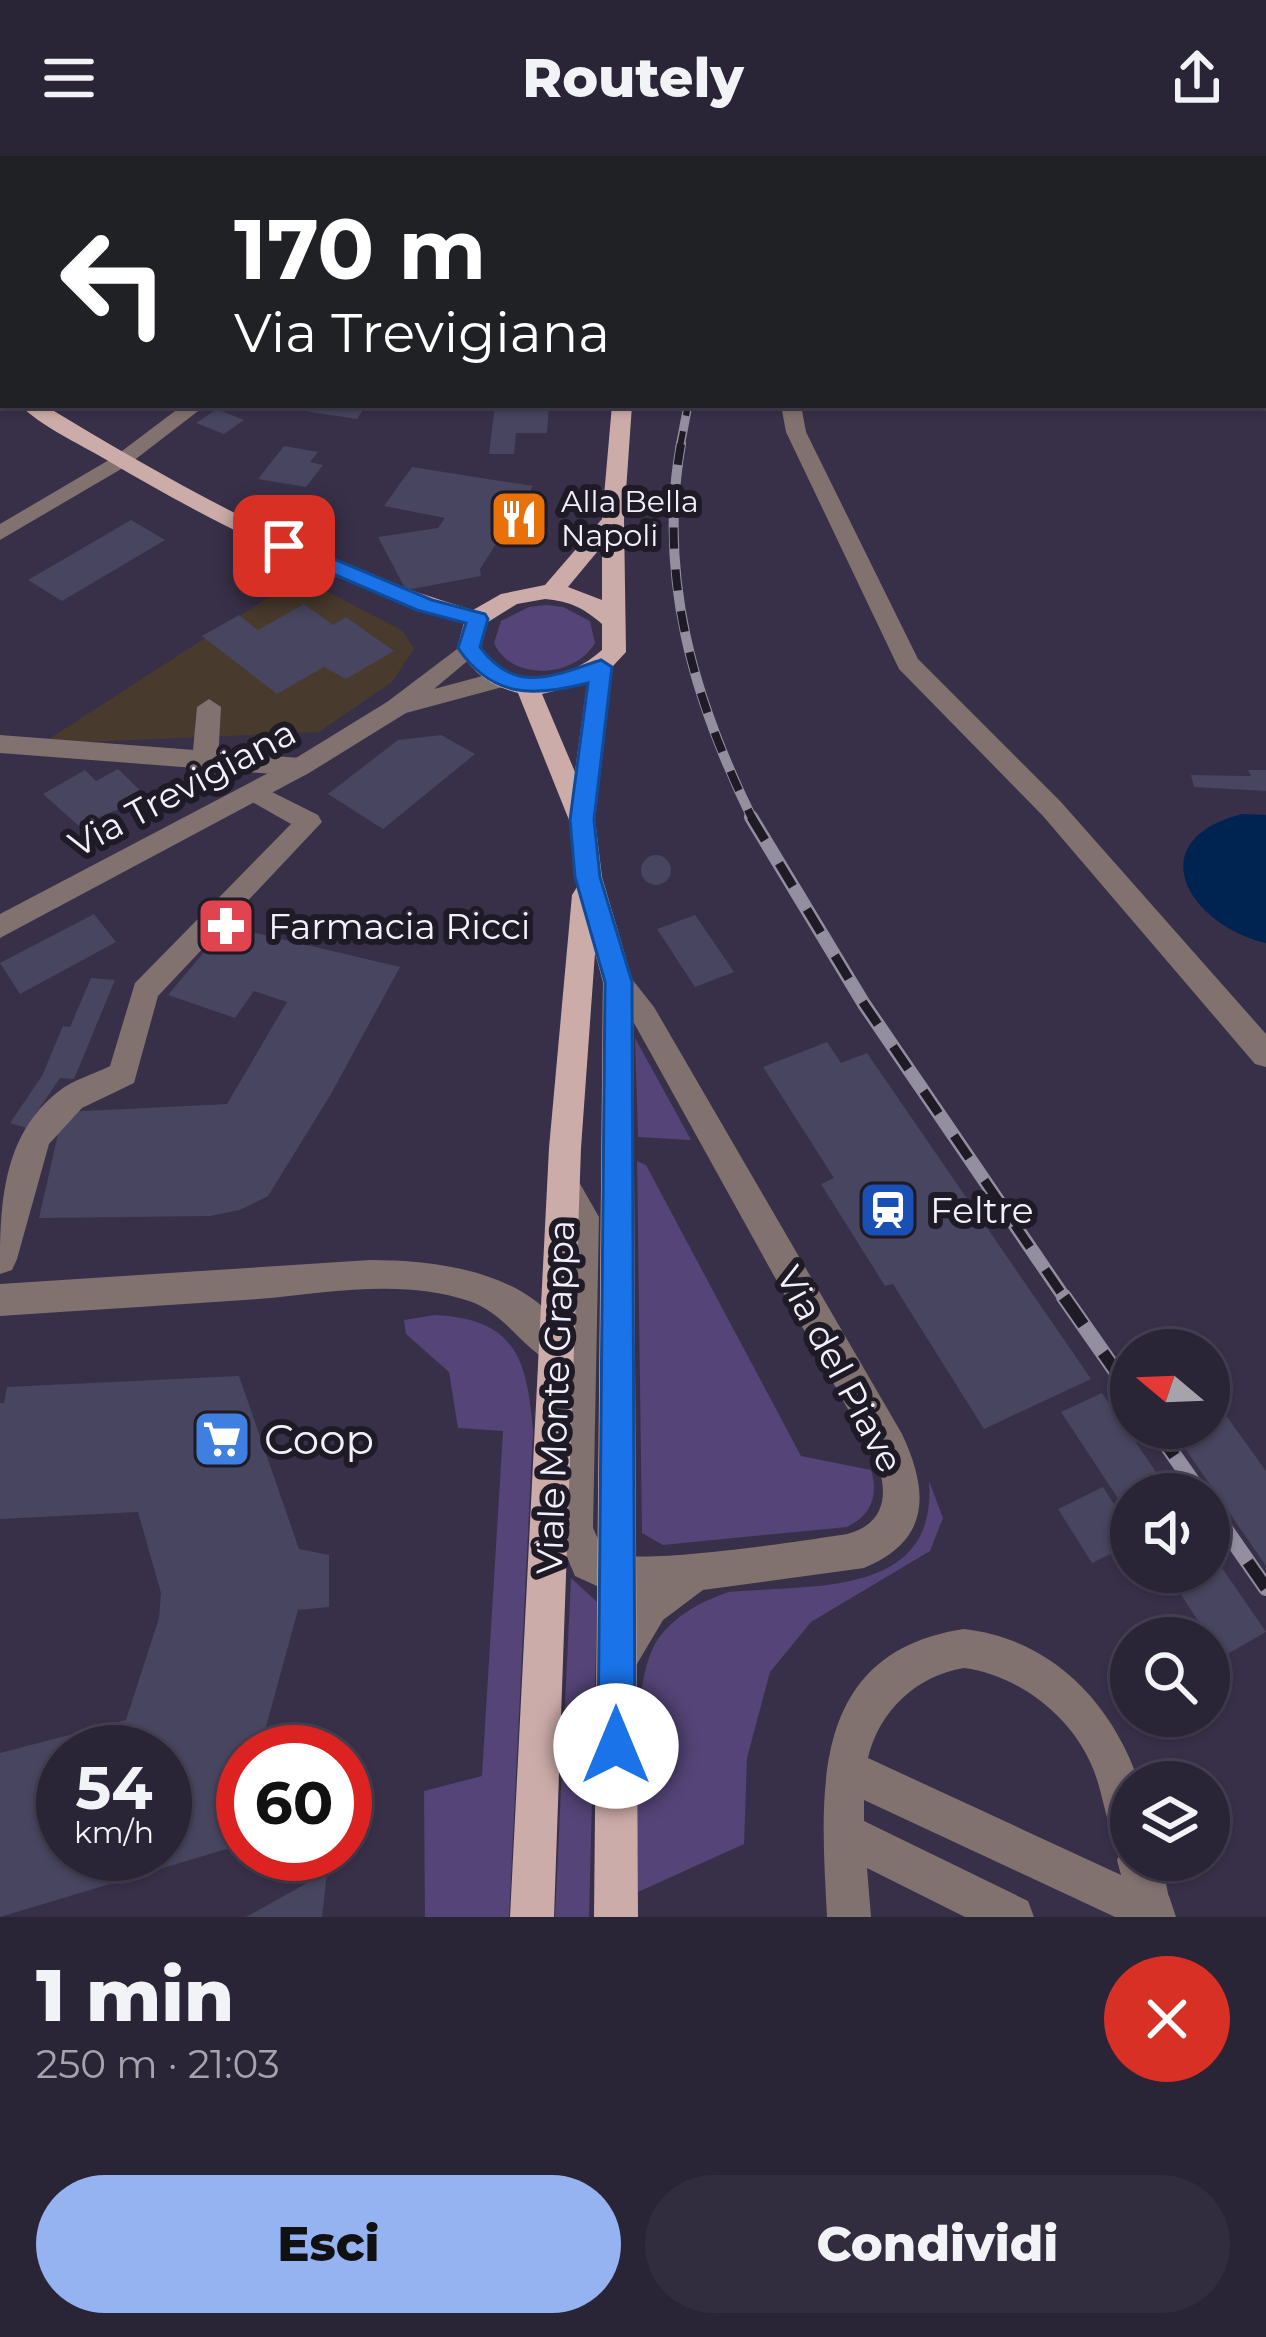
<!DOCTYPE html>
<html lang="it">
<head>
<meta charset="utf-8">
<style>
	body { margin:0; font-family:Montserrat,sans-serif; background:#322c3f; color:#f1f3f6; height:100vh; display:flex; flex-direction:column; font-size:45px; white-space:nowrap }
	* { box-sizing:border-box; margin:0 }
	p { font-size:39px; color:#a5a4ad }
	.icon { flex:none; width:66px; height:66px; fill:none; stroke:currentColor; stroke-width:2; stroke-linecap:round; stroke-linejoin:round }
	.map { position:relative; height:1761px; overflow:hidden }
	.side { display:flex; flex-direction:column; background:#2a2437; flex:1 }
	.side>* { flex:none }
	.banner { position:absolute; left:0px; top:0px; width:1266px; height:252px; box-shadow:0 3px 9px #0004,0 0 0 3px #464152; background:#202124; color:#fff; overflow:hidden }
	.needle { width:78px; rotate:289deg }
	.controls { position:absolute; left:1110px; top:1173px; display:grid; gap:24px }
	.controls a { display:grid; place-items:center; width:120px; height:120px; border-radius:50%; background:#2a2437; box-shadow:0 3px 9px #0004,0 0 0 3px #464152; font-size:60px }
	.speed { position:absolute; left:36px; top:1569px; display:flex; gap:24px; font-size:60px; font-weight:700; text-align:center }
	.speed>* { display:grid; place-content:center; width:156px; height:156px; border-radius:50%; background:#2a2437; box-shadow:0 3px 9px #0004,0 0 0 3px #464152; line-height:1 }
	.speed small { font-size:30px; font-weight:400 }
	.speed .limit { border:18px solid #d22; background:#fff; color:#111 }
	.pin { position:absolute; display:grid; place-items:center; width:102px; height:102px; color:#fff; margin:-51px; border-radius:24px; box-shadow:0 6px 18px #0006 }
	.me { position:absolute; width:132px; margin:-66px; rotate:0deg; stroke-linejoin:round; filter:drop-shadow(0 0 9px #0008) }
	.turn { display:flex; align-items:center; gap:42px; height:252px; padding:0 36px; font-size:54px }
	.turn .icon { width:156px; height:156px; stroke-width:2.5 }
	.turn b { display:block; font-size:84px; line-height:102px }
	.round { display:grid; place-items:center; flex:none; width:126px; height:126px; border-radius:63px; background:#322c3f }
	.summary { display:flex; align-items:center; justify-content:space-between; height:204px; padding:0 36px }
	h1 { font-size:72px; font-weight:800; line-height:90px }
	.button { display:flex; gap:24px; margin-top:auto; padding:24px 36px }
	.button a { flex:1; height:138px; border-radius:72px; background:#95b2f1; color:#111; font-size:48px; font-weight:800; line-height:138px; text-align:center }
	.button a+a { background:#322c3f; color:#f1f3f6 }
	header { display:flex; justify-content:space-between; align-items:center; height:156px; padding:0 36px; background:#2a2437; font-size:54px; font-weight:800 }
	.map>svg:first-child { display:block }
	.commercial { fill:#483a2c }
	.green { fill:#544477 }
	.water { fill:#002452 }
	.building { fill:#47455f; fill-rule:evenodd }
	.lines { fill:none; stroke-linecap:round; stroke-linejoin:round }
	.service { fill:#81716f; fill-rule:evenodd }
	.minor { fill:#81716f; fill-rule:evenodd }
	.tertiary { fill:#81716f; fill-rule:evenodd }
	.primary { fill:#ccaca9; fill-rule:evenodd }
	.rail-far3-casing { stroke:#948ea1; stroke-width:9 }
	.rail-far2-casing { stroke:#948ea1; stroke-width:10 }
	.rail-far1-casing { stroke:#948ea1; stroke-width:14 }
	.rail-casing { stroke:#948ea1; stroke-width:16 }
	.rail-far3 { stroke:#1e1b26; stroke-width:6; stroke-dasharray:16; stroke-linecap:butt }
	.rail-far2 { stroke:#1e1b26; stroke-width:8; stroke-dasharray:21; stroke-linecap:butt }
	.rail-far1 { stroke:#1e1b26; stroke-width:9; stroke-dasharray:27; stroke-linecap:butt }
	.rail { stroke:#1e1b26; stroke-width:12; stroke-dasharray:34; stroke-linecap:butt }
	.route { fill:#1a73e8; stroke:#114b97; stroke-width:3 }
	.labels { text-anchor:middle; stroke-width:12; stroke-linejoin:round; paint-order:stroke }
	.far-poi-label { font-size:30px; fill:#f3f0fd; stroke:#1e1b26; text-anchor:start }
	.street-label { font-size:36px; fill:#f3f0fd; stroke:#1e1b26 }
	.poi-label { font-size:36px; fill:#f3f0fd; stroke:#1e1b26; text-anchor:start }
	.near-poi-label { font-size:42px; fill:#f3f0fd; stroke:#1e1b26; text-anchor:start }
</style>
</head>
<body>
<header><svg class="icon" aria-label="menu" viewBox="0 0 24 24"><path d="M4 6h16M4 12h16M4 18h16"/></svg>Routely<svg class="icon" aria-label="share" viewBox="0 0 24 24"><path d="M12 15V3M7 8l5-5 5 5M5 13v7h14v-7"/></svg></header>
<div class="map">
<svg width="1266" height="1761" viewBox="0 0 1266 1761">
	<rect width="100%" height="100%" fill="#383049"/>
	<!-- commercial -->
	<path class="commercial" d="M300,421L403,475L414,493L392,526L319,576L41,588Z"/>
	<!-- green -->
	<g class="green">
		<path d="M547,449L563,451L590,465L595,487C575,522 511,526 494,487L501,465L529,451Z"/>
		<path d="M635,882L691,984L638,981Z"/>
		<path d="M637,1005L646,1009L801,1300L871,1314C879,1340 871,1359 847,1371L663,1389L642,1377Z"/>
		<path d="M435,1159C516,1163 527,1203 533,1275L509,1761H425L424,1635L482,1620L503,1275L458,1272L449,1216L406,1178L404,1164Z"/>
		<path d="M929,1325L943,1362L930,1395L811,1466L770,1516L747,1602L744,1688L638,1736C639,1675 627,1539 655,1488C670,1462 701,1445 729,1436C811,1428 938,1443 929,1325Z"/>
		<path d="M571,1422L597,1446L589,1761H555Z"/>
	</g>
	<!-- water -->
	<path class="water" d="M1242,658L1266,659V787C1190,770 1137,685 1242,658Z"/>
	<!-- building -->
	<g class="building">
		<path d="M302,249H366L357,263L298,254Z"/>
		<path d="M495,249H549L547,277H516L514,298H489Z"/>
		<path d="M217,253L244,264L224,278L196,267Z"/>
		<path d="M284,290L318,296L310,306L323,309L306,331L258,323Z"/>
		<path d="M412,311L533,330L480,413L481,420L406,434L378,381L438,372L445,362L384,350Z"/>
		<path d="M131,364L165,384L62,445L28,424Z"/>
		<path d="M304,448L333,469L346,461L394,495L346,523L324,511L277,538L202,480L239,459L258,474Z"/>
		<path d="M441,579L475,598L383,673L328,638L398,584Z"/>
		<path d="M118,613L147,641L79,670L43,638L85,614L96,625Z"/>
		<path d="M1248,614H1266V635L1194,631L1191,619L1251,620Z"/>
		<circle cx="656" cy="714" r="15"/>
		<path d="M94,758L116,786L20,838L0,807Z"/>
		<path d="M695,759L734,816L695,831L657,773Z"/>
		<path d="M226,770L400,811L331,938L268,1040L240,1054L210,1060L39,1062L63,956L227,948L287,846L254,835L235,862L168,839Z"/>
		<path d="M91,822L115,824L74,923L60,922L26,972L10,967L42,920L63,870L70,871Z"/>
		<path d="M827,886L841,907L867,897L1091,1223L984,1273L893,1128L885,1130L821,1028L834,1022L763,911Z"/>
		<path d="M239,1220L299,1393L329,1399V1451L298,1454L259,1596H243V1657L233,1691L0,1761V1597L126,1564L159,1462L161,1437L138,1356L0,1363V1247H4L7,1231ZM63,1596H165V1698H63Z"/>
		<path d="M1209,1236L1266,1315V1410L1171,1272H1209Z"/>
		<path d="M1102,1237L1171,1338H1131V1362L1061,1256Z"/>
		<path d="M1103,1331L1131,1375V1388L1092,1407L1058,1353Z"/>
		<path d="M1209,1393L1266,1476L1222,1501L1166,1416H1209Z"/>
		<path d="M327,1716L322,1761H246Z"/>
	</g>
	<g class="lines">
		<!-- service -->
		<g class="service">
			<path d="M781,249H801L806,276L918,503L1061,646L1266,878V911L1255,908L1043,660L899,513L786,276Z"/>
			<path d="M209,543L221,551L218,605L205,614L192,605L197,551Z"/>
			<path d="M254,627L318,659L322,666L158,840L134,927L82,952L49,988L17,1103L12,1114L0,1118C0,1051 1,980 59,935C73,924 94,918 110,910L135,827L291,668L245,642L241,636L245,630Z"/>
			<path d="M618,815L628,818L654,851L902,1278C929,1336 931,1384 864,1412L703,1434L663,1464L631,1518L617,1524L603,1518L597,1504L634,1438L610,1436L575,1420L555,1373L566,1063L548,1029L553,1019L564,1015L575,1019L599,1061L593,1372C597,1380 600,1391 608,1396C633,1411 809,1384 847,1378C886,1368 889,1337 876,1304L634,867L603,826L608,818Z"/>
			<path d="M964,1473C1051,1483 1111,1545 1139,1626H1131V1704H1161L1173,1761H1115L864,1644V1665L1028,1745L1034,1761H965L867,1712L871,1761H827C821,1640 806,1497 964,1473ZM964,1512C1019,1519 1074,1562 1094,1615C1103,1639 1106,1665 1116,1689L1122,1692L1117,1704L1121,1719L868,1602C879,1555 916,1520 964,1512Z"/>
		</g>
		<!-- minor -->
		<g class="minor">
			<path d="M488,0H505L486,3Z"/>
			<path d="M0,4L3,5V16L0,15Z"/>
			<path d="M183,249H206L128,309L0,384V368L114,301Z"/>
			<path d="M0,579L300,602L313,611L300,620L0,597Z"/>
			<path d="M1153,1734L1169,1740L1176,1761H1132L1137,1740Z"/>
		</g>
		<!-- tertiary -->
		<g class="tertiary">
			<path d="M469,484L477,487V497L434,533L501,515L513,523L510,529L406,557L309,617L0,782V758L291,605L387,546Z"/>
			<path d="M370,1104C442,1104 541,1117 574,1193L569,1205L557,1209C524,1196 506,1157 469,1145C403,1122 326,1137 258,1143C172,1149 86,1154 0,1160V1128Z"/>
		</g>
		<!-- primary -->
		<g class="primary">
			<path d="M798,0H816L796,3Z"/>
			<path d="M0,224L3,225V238L0,237Z"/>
			<path d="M20,249H44C181,332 319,409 473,454L501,438L545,429L602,363L612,249H632L624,364L626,496L613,510L595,664L602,721L633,826L638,1761H594L603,826L595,797L581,992L554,1761H510L549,992L572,739L577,731L569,664L518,537C488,529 474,517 457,492L464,467C337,428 219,371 105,303C78,287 42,271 20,249ZM602,390V444L568,431ZM545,443C569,445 584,452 602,468V494C566,526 512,536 481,492L488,466L517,448ZM587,527L575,616L542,538Z"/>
		</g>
		<defs>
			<path id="rail-far3" d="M680,291L688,249"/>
			<path id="rail-far2" d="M681,288C657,421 694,544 753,664"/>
			<path id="rail-far1" d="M751,661L864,848L1066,1144"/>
			<g id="rail">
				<path d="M1064,1141L1131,1237"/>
				<path d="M1155,1272L1201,1338"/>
				<path d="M1209,1350L1266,1432"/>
			</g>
		</defs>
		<!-- rail-far3 casing -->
		<use href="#rail-far3" class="rail-far3-casing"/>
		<!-- rail-far2 casing -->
		<use href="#rail-far2" class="rail-far2-casing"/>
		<!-- rail-far1 casing -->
		<use href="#rail-far1" class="rail-far1-casing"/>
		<!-- rail casing -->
		<use href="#rail" class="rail-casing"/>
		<!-- rail-far3 -->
		<use href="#rail-far3" class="rail-far3"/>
		<!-- rail-far2 -->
		<use href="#rail-far2" class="rail-far2"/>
		<!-- rail-far1 -->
		<use href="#rail-far1" class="rail-far1"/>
		<!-- rail -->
		<use href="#rail" class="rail"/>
	</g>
	<!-- route -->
	<path class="route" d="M277,385H291L432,444L485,458L488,463L480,491C516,540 555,519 601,504L612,511L594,664L600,721L632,826L635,1590L630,1603L616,1608L603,1603L598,1590L605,826L575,721L570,664L588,527C533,541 492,542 458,492L466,467L417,454L277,394Z"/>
	<!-- icons -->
	<defs>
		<symbol id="restaurant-square" viewBox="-11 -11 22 22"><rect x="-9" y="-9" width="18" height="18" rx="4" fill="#e8710a" stroke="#1e1b26"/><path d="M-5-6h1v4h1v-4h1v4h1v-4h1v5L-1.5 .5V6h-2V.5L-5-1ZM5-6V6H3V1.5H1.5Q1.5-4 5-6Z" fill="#fff"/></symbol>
		<symbol id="pharmacy-square" viewBox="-11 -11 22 22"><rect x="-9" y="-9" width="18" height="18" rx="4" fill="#e0444e" stroke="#1e1b26"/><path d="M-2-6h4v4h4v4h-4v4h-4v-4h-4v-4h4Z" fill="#fff"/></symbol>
		<symbol id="station-square" viewBox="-11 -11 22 22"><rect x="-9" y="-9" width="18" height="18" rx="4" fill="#1a4fb4" stroke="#1e1b26"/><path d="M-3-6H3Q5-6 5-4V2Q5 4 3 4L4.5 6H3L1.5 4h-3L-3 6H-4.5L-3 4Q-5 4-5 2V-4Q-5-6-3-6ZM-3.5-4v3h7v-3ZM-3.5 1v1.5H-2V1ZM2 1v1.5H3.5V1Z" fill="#fff"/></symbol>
		<symbol id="supermarket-square" viewBox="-11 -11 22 22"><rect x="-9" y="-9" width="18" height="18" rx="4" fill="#3f7fe0" stroke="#1e1b26"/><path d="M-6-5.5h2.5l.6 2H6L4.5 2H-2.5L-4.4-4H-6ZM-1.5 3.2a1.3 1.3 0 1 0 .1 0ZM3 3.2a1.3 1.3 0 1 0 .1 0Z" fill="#fff"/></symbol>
	</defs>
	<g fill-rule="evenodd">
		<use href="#restaurant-square" x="486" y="330" width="66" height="66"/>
		<use href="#pharmacy-square" x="193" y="737" width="66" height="66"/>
		<use href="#station-square" x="855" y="1021" width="66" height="66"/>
		<use href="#supermarket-square" x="189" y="1250" width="66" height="66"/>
	</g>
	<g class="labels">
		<!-- far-poi labels -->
		<g class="far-poi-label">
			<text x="561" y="356">Alla Bella<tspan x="561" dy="34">Napoli</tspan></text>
		</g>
		<!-- street labels -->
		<g class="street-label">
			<text transform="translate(182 632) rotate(-28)" y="13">Via Trevigiana</text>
			<text transform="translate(840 1213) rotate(62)" y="13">Via del Piave</text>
			<text transform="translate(555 1241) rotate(-88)" y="13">Viale Monte Grappa</text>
		</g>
		<!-- poi labels -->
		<g class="poi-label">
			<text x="268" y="783">Farmacia Ricci</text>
			<text x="930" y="1067">Feltre</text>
		</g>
		<!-- near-poi labels -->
		<g class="near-poi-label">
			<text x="264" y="1298">Coop</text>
		</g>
	</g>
</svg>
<div class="controls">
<a><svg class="needle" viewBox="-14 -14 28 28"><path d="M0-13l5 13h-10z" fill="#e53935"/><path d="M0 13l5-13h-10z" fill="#a5a4ad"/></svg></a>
<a><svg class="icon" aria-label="sound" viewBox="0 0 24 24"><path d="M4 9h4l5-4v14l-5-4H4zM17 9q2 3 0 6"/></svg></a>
<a><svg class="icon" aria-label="search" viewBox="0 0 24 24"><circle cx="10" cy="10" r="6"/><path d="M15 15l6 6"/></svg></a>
<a><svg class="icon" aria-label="layers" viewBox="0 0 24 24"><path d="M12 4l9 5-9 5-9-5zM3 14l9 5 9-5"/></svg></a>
</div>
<div class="speed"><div>54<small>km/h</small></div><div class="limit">60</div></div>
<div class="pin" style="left:284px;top:390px;background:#d93025"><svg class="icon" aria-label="arrive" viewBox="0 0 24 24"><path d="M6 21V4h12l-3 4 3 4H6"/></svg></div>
<svg class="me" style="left:616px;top:1590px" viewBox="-20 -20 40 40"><circle r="19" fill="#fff"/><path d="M0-13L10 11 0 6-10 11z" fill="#1a73e8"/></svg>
<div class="banner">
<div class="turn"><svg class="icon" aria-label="left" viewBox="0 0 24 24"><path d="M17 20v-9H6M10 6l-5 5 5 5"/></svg><div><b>170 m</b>Via Trevigiana</div></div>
</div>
</div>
<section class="side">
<div class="summary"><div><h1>1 min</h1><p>250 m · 21:03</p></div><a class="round" style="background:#d93025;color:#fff"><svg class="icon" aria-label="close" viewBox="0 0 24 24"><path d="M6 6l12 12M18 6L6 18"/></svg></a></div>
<div class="button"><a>Esci</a><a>Condividi</a></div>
</section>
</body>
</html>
